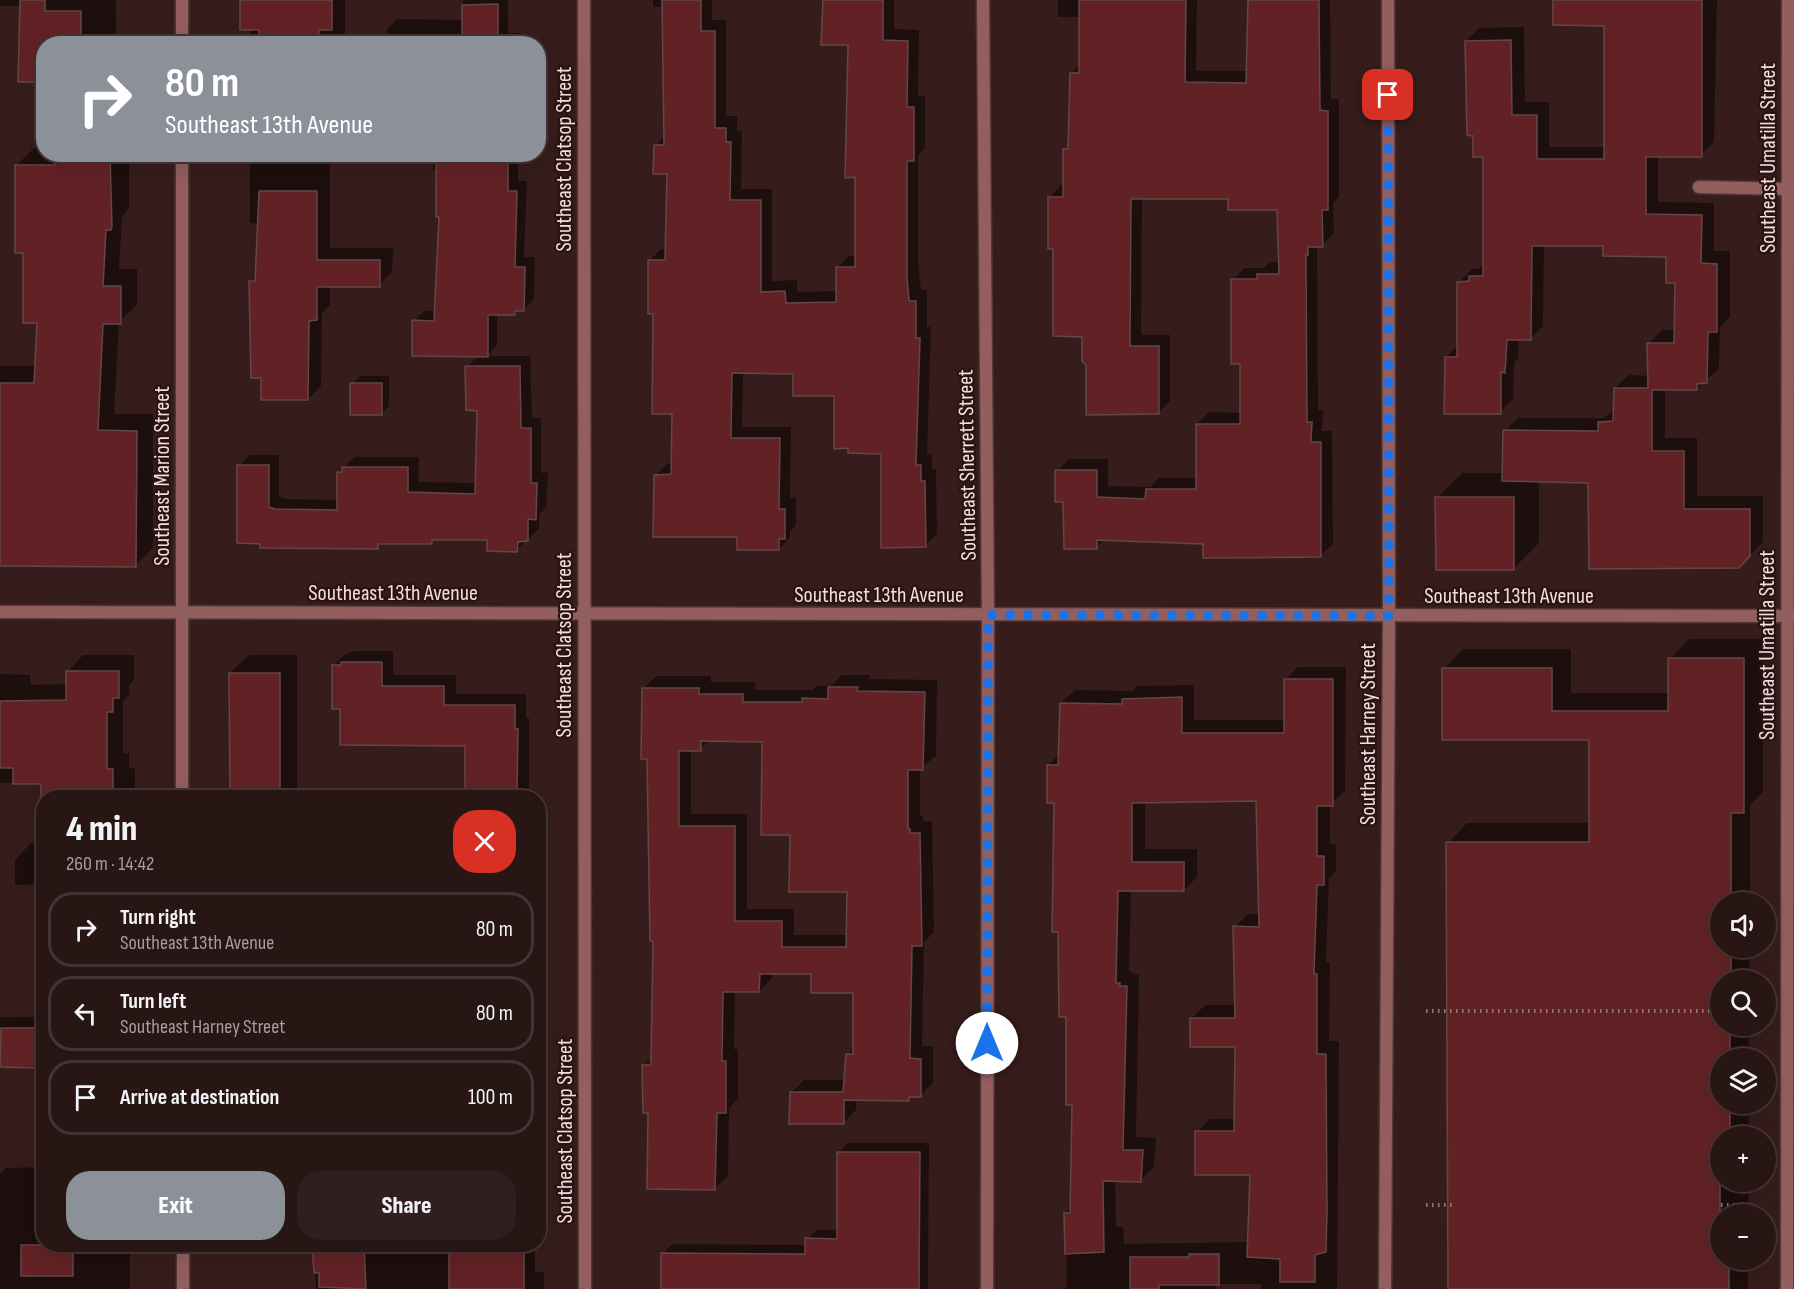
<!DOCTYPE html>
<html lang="en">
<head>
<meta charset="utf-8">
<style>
	body { margin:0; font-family:"Sofia Sans Condensed",sans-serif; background:#301f1e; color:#f1f3f6; height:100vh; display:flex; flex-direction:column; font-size:22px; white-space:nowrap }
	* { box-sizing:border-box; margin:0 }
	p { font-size:20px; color:#a59fa0 }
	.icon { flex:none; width:33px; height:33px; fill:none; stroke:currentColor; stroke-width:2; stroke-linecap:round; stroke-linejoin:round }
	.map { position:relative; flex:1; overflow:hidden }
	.details { position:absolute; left:36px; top:790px; width:510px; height:462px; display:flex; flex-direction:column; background:#281615; border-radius:24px; box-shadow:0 6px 24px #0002,0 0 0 2px #443534 }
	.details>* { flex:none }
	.hud { position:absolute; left:36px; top:36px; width:510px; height:126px; border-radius:24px; box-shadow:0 6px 24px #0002,0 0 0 2px #443534; background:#8c9099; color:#fff; overflow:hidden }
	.buttons { position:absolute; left:1710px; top:892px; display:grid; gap:12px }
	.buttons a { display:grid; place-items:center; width:66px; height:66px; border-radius:50%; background:#281615; box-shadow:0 6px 24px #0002,0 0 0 2px #443534; font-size:30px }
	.pin { position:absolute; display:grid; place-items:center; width:51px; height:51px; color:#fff; margin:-26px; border-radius:12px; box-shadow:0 3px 9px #0006 }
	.me { position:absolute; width:66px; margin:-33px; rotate:0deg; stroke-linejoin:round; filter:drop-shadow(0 0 4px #0008) }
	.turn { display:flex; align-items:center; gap:21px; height:126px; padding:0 30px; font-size:27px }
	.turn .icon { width:78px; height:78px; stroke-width:2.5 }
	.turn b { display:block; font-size:42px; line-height:51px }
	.round { display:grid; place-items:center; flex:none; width:63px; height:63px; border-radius:24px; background:#301f1e }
	.overview { display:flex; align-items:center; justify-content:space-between; height:102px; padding:0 30px }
	h1 { font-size:36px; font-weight:800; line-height:45px }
	.primary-button { display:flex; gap:12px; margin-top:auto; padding:12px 30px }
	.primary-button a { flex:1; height:69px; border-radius:24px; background:#8c9099; color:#fff; font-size:24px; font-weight:800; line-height:69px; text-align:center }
	.primary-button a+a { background:#301f1e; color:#f1f3f6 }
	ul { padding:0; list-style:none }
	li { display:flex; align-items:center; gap:18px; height:75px; margin:0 12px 9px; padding:0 18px; border:3px solid #443534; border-radius:24px }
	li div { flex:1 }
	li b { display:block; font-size:22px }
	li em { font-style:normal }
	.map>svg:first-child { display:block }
	.shadow { fill:#0007; fill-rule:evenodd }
	.building { fill:#622225; stroke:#634746; stroke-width:1.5; fill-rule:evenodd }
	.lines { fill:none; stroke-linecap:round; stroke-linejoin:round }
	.service-casing { stroke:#503837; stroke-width:15 }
	.minor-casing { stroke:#503837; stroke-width:15 }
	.path { stroke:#907b7a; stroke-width:4; stroke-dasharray:1.5 4.5; stroke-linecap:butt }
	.service { stroke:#935f5e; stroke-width:12 }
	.minor { stroke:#935f5e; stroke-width:12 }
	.route { stroke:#1a73e8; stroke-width:10; stroke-dasharray:0 18 }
	.labels { text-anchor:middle; stroke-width:4.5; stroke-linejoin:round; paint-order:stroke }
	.street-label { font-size:22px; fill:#f1dfde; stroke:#2b1313 }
</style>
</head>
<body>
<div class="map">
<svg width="1794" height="1289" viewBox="0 0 1794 1289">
	<rect width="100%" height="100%" fill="#361d1c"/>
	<!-- shadow -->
	<g class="shadow">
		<path d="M0,0H116V44H44L21,6H0Z"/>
		<path d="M241,0H345V44H250V29Z"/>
		<path d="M463,0H508V33H521L520,44H387V29L397,19L463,20Z"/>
		<path d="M653,0H712V20H726V116H737V131H742L741,189H772V281L797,280V292L838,291V267L849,256H857V176L850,44L823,0H894V29L919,30L918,96H925V148L918,155V263L921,290H927V327H931L927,454H932V469H936L937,534L925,545L883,452L835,394L794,373L743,372L742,427H791L790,498H796V525L790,531V537L779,549L738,536L656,475L667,464L673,463L674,412L655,312L649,261L661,249H667L668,173L656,145L665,136L663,7H653Z"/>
		<path d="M1058,0H1197L1196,71H1248V0H1330L1331,99H1339V197L1333,203L1334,233L1322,245H1317L1318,410H1323L1322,431H1332L1333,544L1321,555L1204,542L1105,539L1096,548L1065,501L1057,471L1069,459H1108V486L1150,487L1159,478H1197V424L1209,412L1242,413V363L1233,280L1244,268H1264L1270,262H1281L1279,208L1230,197H1142L1141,335H1170V401L1158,413L1088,364L1083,335L1054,248L1050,197L1061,185H1065V150L1070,144L1071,73L1081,64V17H1058Z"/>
		<path d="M1555,0H1717L1714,142L1701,155H1658V202L1714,203V251H1730V317L1720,327L1719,369L1697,388H1665V438H1697V496H1763V542L1738,567L1590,482L1539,481V543L1514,568L1437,498L1462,473H1504L1505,431L1518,418H1604L1615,409V388L1629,375L1649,376V343L1662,330H1676V282L1667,255L1604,245H1544L1543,326L1530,339L1519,338L1518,358L1514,363L1513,399L1500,412L1446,357L1459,345V282L1472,269H1478L1483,264L1484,156L1466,41L1479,28L1524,27L1525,102H1549V147H1606V24Z"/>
		<path d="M34,148H44V154H129V208L122,217L119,269H137V305L119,322L114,414H153V548L135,566L0,565V366H37L39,322L25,252L17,165Z"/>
		<path d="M250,154H330V248H393L392,272L379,285H330V305L322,313L321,386L308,399L263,376L251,281L257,275L260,224L250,223Z"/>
		<path d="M433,154H518V181H527L524,257H535L534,299L524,310L514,313H497V345L487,356H530L532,418H541V473L548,472L546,507L539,515V529L516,550L488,539H436L431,543H382L377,548L261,547L239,466L250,455H279V497L286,499L339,500L338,472L355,457H419L418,482L477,483L478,409L467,367L478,356L414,321L424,311H436L441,215L438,170H433Z"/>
		<path d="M360,376H389V406L381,414L352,384Z"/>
		<path d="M1689,639H1763V792L1750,805V903H1720V948H1750L1749,981H1720V1026H1749V1059H1720V1104H1749V1137H1720V1182H1749L1748,1215H1720V1260H1748V1289H1449L1448,843L1467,823H1591V738L1444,669L1463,649H1571V693H1670V659Z"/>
		<path d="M355,651H393V675H456V694H526V718H529V791L522,798H467V745L342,707L333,666L345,654Z"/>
		<path d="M83,655H134V680L129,685V694L123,701V753H129V768H135V798H44V884L15,885V860L31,843H43V782L0,783V674L30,675L31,685L67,684V672Z"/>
		<path d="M249,655H297V798H231L230,673Z"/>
		<path d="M1298,667H1346L1345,791L1330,804V844H1336V871L1329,878L1326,962H1330L1329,1041H1339L1337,1289H1261V1284H1216V1289H1061L1067,1287L1065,1214L1072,1207L1073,1103L1056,801L1048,765L1060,754L1061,703L1075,690L1132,691L1137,686L1194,685V720H1285V680ZM1257,800L1261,914H1248L1235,927L1236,1005H1205L1192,1018L1237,1046L1236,1119H1210L1197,1132L1251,1174L1249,1242L1124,1244L1123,1227H1116L1115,1180H1140L1154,1167L1156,1138L1136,1137L1139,974H1132V971H1129L1131,890H1184L1197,877V849H1145V801Z"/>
		<path d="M842,675H870V679L937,680L936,756L920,768V816H923V821H932L934,932L924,942L922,1046H933V1083L920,1096H913L908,1100L856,1099V1110L843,1123L791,1093L804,1080H845L848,1054L854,1048V992L812,973H772V978L759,991H735L734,1049H738V1099L729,1108L728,1176L715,1188L649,1112L644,1066L653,1056L655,939L643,689L656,676H711V682H755V690H813L817,686H831ZM710,740H763L792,833L848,890V935H794V909H747V814H691V749H700Z"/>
		<path d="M2,1017H44V1066L0,1065V1019Z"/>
		<path d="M848,1143H929L928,1289H662L663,1253L672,1244L807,1245V1239L816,1230H839V1152Z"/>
		<path d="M44,1167V1245H130V1289H0V1174L6,1168Z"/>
		<path d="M314,1245H535V1272H544V1289H316Z"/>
	</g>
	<!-- building -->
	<g class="building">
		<path d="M20,0H45V11H81V44H44V82H18Z"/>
		<path d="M240,0H332V30H319V44H259V30H240Z"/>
		<path d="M662,0H701V31H715V128H726V142H731L730,200H761V292L785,291L786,303L836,302V267H855V177L845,178L848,45H821L823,0H883V40L908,41L907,107H914V161H907V276L909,301H916V338H920L916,465H921V481H925L926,547L881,548V454L848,453V448L834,449V396H793V374L732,373L731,438H780L779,509H785V539H779V550H737V537H653L654,475L671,474L672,414H652L653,314H648V260H665L667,174H653L654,145H664Z"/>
		<path d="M1079,0H1186L1185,82L1246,83L1248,0H1319L1320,110L1328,111V210H1322L1323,247H1308V255H1306L1307,422H1312L1311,442H1321V557L1203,558V544L1097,540V549H1064L1063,502H1055V470H1097V497L1145,499L1146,489H1196V424H1240V364H1231V279H1257V274H1279L1277,210H1228V199H1131L1130,346H1159V414L1086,415V365L1082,361V337L1053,336V249H1048V197H1063V149H1068L1070,73H1079Z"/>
		<path d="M1553,0H1702V157H1646V214L1702,215L1701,263L1717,264V332H1708L1707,383L1697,384V390H1652V451H1684V509H1750V556L1739,568L1589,569L1588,483L1502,481L1503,430L1598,431V422L1613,421L1614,388H1648L1647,343H1674L1675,283H1666V257L1603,256V246H1532L1531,340H1507L1505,373L1501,372V414H1444L1445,357H1457V282L1469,281V276H1483V157H1473V136L1467,135L1465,41L1511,40L1512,115H1537V159H1604V26L1553,25Z"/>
		<path d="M498,4V44H462V5Z"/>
		<path d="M55,154H110L112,227L111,230H106L103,286H121V324H103L98,430L137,431L136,567L0,566V383H34L37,323H23V253H15V165H55Z"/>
		<path d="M436,154H508V191H517L515,267H525L524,311H515V315H488V357L412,356V320L434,321L439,217H436Z"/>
		<path d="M259,191H317V260H380V287H317V320L309,321L308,400H261V378H251L249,281H255Z"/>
		<path d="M465,366H520L521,428H531V483H537L536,520L528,519V541L518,542L517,552L487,551V540H432V544H378V549L260,548V544L237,543V465H269V507L275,509L337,510V472H342V467H408V492L475,494L477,411L466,410Z"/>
		<rect x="350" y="383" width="32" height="32"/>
		<path d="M1435,497H1514V570H1436Z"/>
		<path d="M1668,658H1744V813H1731V903H1720V948H1731V981H1720V1026H1730V1059H1720V1104H1730V1137H1720V1260H1729V1289H1448L1446,842H1589V740H1442V668H1552V711H1668Z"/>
		<path d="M341,662H382V686H444V705H515V729H518L517,798H465V746L340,745V709H332V665H341Z"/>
		<path d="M66,671H119V698H113V712H107V769H113V798H41V784H13V768H0V701L66,700Z"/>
		<path d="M229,673H280V798H230Z"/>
		<path d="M1284,679H1333V806H1317V856H1324V885H1317L1314,974H1317V1054H1326L1327,1212L1326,1252L1315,1255V1282H1280V1259L1247,1257L1250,1175H1195V1131H1234L1235,1047H1190V1018H1235L1233,926L1259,927L1256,801L1132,803V862H1184V891H1118L1116,983H1120V986H1127L1123,1150H1143L1141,1182L1103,1181L1104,1252L1065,1254L1064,1213H1070L1072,1105H1066V1017H1059L1058,932H1052L1054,803H1047V765H1058L1060,703L1122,704V699L1182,697V733H1284Z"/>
		<path d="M828,687H858L857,691L925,692L923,770H908V829H910V833H920L922,946H912L910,1058L921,1059V1097H909V1101L844,1100V1124H789L790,1092H843L846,1054H853V993H811V974H760L759,992H723L722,1061H726V1113H717L715,1190L647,1189L648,1113H643L642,1065H650L651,1061L653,941H650L647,759H641L642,688H699V694H743V702H802V698L828,699ZM701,741L762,742L761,835H790L789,892H847L846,947H782V921H735V826H679V751H701Z"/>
		<path d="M1,1028H36V1068L0,1067Z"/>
		<path d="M837,1152H920L919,1289H661V1253L805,1254V1238L837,1239Z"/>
		<rect x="21" y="1245" width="52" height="31"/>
		<path d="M312,1245H364L366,1289L319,1287V1273H314Z"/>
		<rect x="449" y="1245" width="75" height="44"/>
		<path d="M1189,1254H1219V1285H1159V1289H1130V1257H1189Z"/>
	</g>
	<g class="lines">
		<defs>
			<path id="service" d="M1699,187L1788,189"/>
			<g id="minor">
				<path d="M584,0L585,1289"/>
				<path d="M983,0L988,615L987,1289"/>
				<path d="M182,44V0"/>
				<path d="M0,612L1794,616"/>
				<path d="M182,798V154"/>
				<path d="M183,1245V1289"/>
				<path d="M1385,1289L1389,616L1388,0"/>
				<path d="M1787,1289L1788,0"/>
			</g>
		</defs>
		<!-- service casing -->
		<use href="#service" class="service-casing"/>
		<!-- minor casing -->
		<use href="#minor" class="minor-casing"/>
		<!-- path -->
		<g class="path">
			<path d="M1426,1011H1720"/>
			<path d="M1426,1205H1456"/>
			<path d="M1721,1205H1750"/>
		</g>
		<!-- service -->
		<use href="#service" class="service"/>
		<!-- minor -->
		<use href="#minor" class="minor"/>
	</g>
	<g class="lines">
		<!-- route -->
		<path class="route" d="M987,1043L988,615L1389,616L1388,95"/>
	</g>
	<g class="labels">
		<!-- street labels -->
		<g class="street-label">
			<text transform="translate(1767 158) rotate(-90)" y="8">Southeast Umatilla Street</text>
			<text transform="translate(563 159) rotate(-90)" y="8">Southeast Clatsop Street</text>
			<text transform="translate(966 465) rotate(-91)" y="8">Southeast Sherrett Street</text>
			<text transform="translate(161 476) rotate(-90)" y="8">Southeast Marion Street</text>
			<text x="393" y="600">Southeast 13th Avenue</text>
			<text x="879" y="602">Southeast 13th Avenue</text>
			<text x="1509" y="603">Southeast 13th Avenue</text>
			<text transform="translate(563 645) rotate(-90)" y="8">Southeast Clatsop Street</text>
			<text transform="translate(1766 645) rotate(-90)" y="8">Southeast Umatilla Street</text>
			<text transform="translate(1367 734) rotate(-90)" y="8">Southeast Harney Street</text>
			<text transform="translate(564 1131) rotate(-90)" y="8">Southeast Clatsop Street</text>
		</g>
	</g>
</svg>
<div class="buttons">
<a><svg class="icon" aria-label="sound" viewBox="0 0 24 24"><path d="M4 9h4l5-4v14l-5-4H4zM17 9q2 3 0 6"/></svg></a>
<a><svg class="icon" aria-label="search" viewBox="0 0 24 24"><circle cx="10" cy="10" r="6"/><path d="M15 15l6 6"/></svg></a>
<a><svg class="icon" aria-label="layers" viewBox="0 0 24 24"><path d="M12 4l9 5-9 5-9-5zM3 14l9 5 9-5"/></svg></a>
<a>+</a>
<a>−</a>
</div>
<div class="pin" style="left:1388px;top:95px;background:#d93025"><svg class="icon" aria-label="arrive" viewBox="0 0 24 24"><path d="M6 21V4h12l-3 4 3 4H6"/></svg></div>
<svg class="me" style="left:987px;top:1043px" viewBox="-20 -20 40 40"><circle r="19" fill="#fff"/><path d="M0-13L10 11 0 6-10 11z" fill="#1a73e8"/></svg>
<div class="hud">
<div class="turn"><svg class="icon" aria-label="right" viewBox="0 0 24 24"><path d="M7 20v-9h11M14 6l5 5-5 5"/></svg><div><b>80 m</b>Southeast 13th Avenue</div></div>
</div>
<section class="details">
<div class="overview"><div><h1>4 min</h1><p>260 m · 14:42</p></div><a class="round" style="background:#d93025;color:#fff"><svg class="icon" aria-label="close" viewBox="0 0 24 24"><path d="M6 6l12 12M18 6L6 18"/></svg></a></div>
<ul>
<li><svg class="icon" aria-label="right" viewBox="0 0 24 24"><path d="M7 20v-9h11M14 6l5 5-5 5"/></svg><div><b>Turn right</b><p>Southeast 13th Avenue</p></div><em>80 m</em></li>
<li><svg class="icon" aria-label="left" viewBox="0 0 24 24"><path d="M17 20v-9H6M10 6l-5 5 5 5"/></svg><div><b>Turn left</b><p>Southeast Harney Street</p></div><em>80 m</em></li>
<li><svg class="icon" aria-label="arrive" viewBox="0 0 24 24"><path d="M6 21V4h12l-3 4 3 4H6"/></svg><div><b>Arrive at destination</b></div><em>100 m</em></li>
</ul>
<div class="primary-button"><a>Exit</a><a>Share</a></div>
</section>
</div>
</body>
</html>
